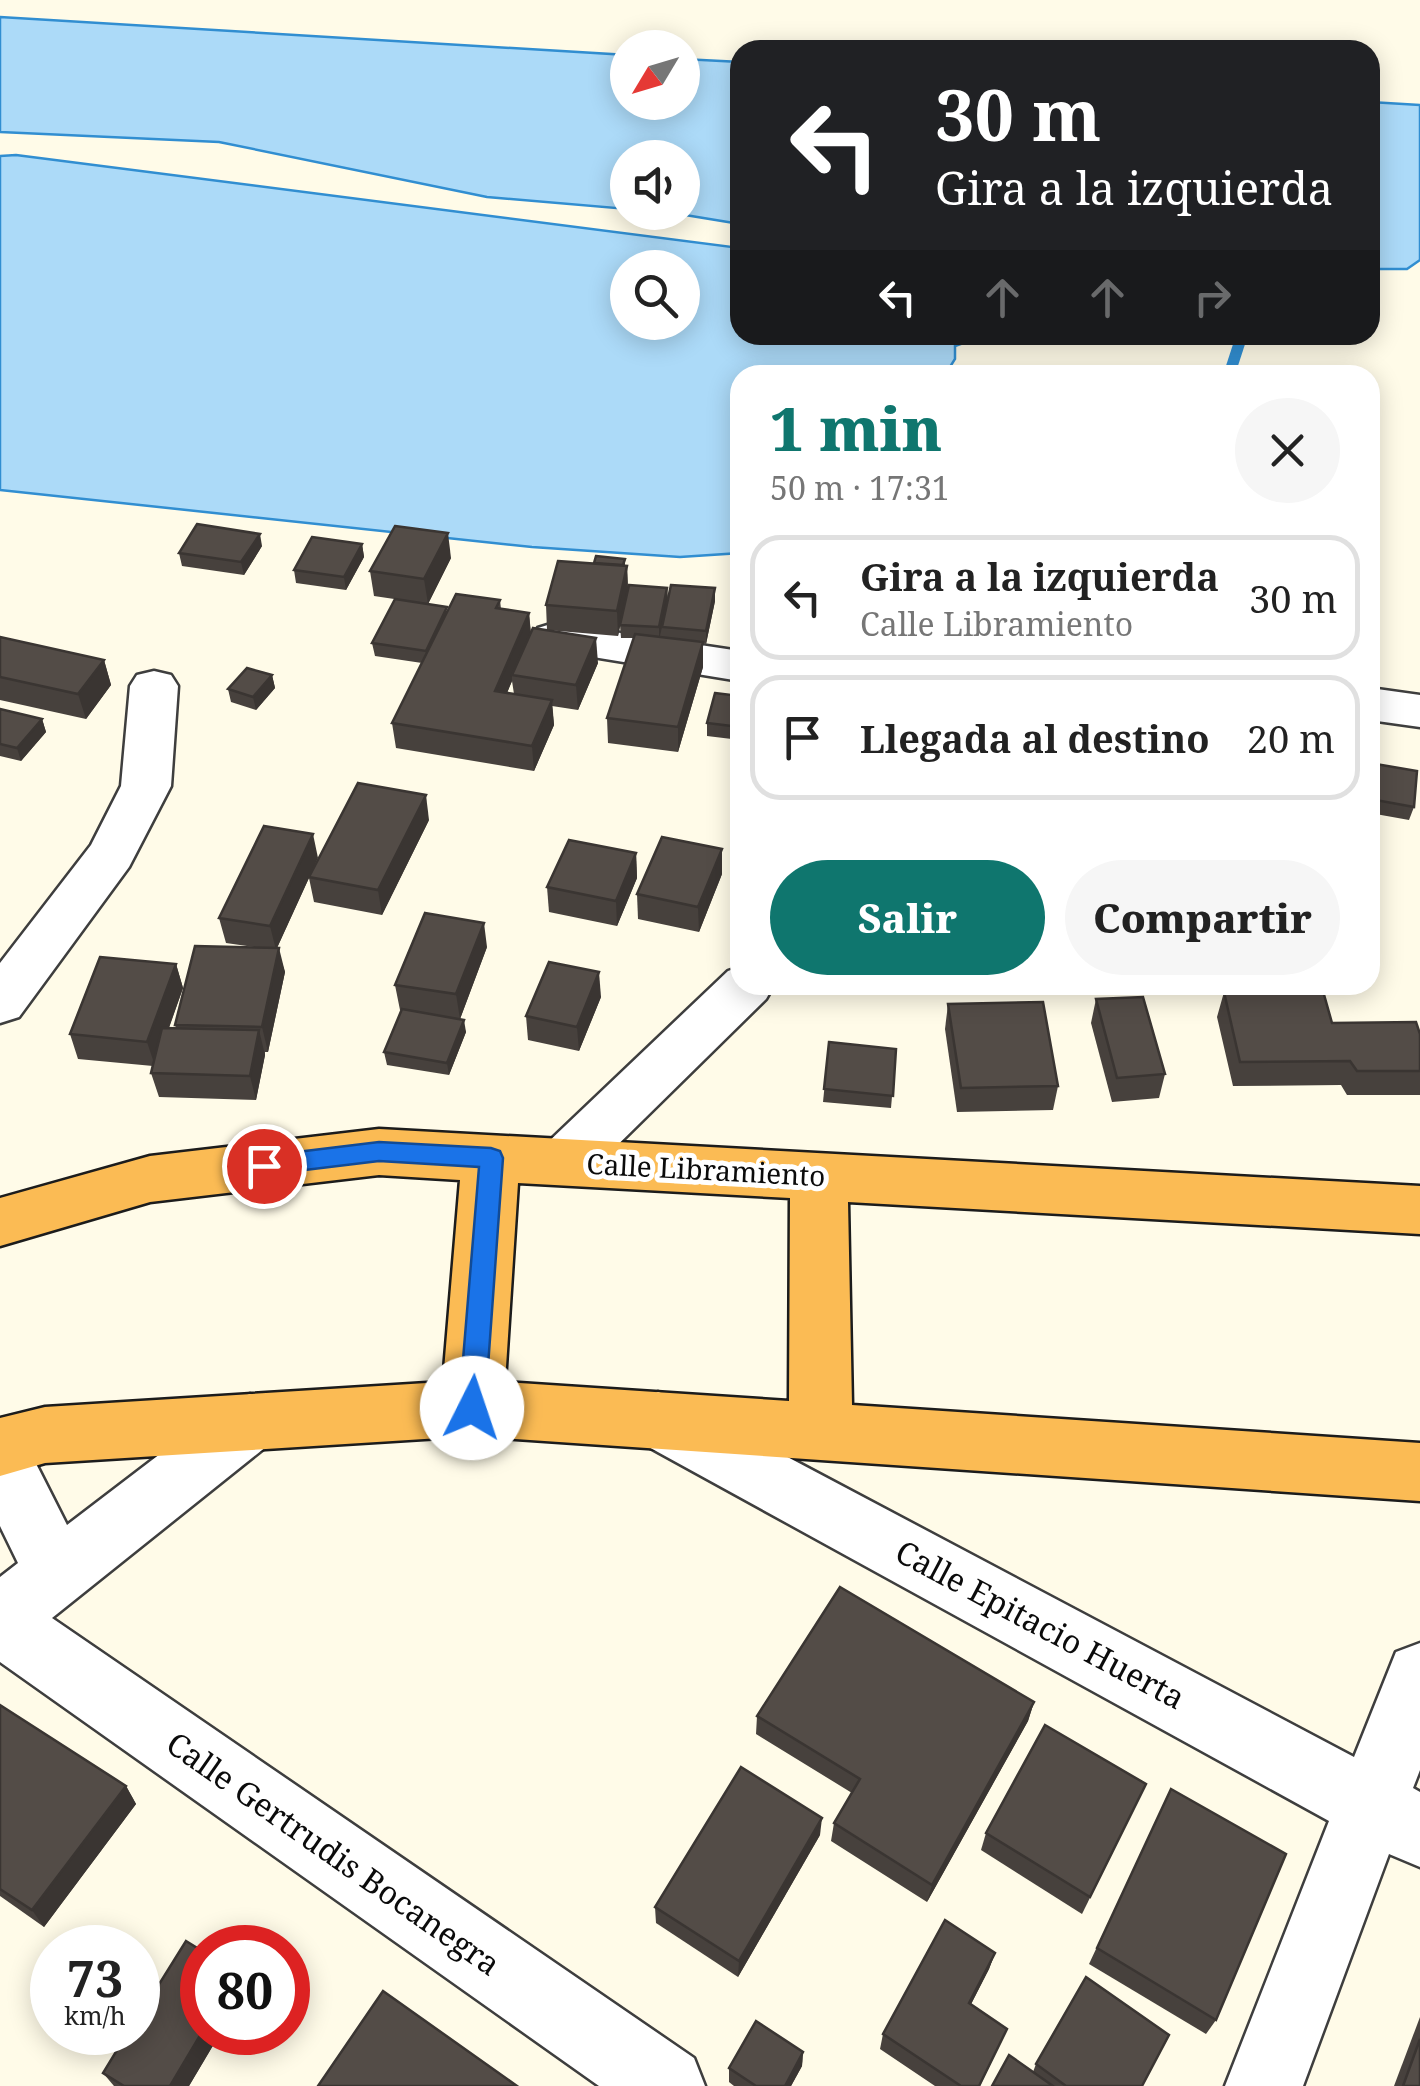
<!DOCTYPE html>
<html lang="es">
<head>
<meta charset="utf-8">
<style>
	body { margin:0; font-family:"Noto Serif",serif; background:#f6f6f6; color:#222; height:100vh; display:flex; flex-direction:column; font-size:38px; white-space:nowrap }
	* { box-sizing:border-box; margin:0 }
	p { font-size:32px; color:#767676 }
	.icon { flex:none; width:55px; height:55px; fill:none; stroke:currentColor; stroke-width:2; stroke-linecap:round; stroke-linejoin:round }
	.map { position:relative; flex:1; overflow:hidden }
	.panel { position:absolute; left:730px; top:365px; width:650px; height:630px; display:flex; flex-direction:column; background:#fff; border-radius:30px; box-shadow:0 5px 25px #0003 }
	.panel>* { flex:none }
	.banner { position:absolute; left:730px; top:40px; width:650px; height:305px; border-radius:30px; box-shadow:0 5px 25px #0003; background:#202124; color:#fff; overflow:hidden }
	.needle { width:65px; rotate:232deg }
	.fabs { position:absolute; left:610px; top:30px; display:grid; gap:20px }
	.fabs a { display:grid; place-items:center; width:90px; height:90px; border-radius:50%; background:#fff; box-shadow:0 5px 25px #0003; font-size:50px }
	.speed { position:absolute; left:30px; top:1925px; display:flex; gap:20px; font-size:50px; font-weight:700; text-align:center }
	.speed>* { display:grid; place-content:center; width:130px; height:130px; border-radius:50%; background:#fff; box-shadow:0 5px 25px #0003; line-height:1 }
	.speed small { font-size:25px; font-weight:400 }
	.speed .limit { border:15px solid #d22; background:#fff; color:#111 }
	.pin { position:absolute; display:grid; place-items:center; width:85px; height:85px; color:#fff; margin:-42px; border:5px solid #fff; border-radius:50%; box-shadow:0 2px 10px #0007 }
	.me { position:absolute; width:110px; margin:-55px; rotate:4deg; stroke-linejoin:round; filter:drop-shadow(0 0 8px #0008) }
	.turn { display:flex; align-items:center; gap:35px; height:210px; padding:0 40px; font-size:45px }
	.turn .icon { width:130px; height:130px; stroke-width:2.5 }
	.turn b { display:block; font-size:70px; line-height:85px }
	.lanes { display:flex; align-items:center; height:95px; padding:0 40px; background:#0003; justify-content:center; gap:50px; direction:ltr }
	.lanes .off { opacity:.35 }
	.round { display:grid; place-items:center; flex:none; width:105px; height:105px; border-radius:52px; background:#f6f6f6 }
	.head { display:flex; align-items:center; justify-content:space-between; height:170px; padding:0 40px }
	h1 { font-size:60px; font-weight:800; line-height:75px; color:#0f766e }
	.cta { display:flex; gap:20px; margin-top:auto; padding:20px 40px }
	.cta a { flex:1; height:115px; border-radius:60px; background:#0f766e; color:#fff; font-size:40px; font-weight:800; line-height:115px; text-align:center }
	.cta a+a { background:#f6f6f6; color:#222 }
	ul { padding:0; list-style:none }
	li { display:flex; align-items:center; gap:30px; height:125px; margin:0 20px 15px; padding:0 20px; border:5px solid #e0e0e0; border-radius:30px }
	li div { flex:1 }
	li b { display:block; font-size:38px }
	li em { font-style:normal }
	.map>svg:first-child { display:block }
	.water { fill:#acdaf8; stroke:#318ed1; stroke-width:2.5; fill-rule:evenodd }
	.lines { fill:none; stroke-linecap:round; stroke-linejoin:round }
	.stream { fill:#318ed1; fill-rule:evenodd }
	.minor-casing { stroke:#3e3e3e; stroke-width:5 }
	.trunk-casing { stroke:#1c1c1c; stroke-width:5 }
	.minor { fill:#fff; fill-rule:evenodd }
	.trunk { fill:#fbbb54; fill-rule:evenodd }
	.wall { fill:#47413d; fill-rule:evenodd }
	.shaded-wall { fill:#3a3532 }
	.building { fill:#534c47; stroke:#3a3532; stroke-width:2.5 }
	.route { fill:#1a73e8; stroke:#114b97; stroke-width:2.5 }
	.labels { text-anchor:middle; stroke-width:10; stroke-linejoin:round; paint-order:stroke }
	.street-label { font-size:28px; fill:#0b0b0b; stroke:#fff }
	.near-street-label { font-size:32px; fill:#0b0b0b; stroke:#fff }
</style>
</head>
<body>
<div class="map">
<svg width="1420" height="2086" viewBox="0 0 1420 2086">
	<rect width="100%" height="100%" fill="#fffbe8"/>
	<!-- water -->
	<g class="water">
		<path d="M0,17L627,55L628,102H682L683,59L740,62V224L673,213L682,212V158H628L627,209L487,197L219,142L0,132Z"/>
		<path d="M1370,102L1420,105V260L1407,269H1370Z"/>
		<path d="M16,155L740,248V335H986L955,346V359L945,375H740V553L680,557L532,547L0,490V156ZM628,268H682V322H628Z"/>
	</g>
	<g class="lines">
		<!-- stream -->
		<path class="stream" d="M1236,335H1248L1235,375H1223Z"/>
		<defs>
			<g id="minor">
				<path d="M554,623L740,651V681L538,648L531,638L538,628Z"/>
				<path d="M154,671L171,675L178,686L171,786L129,867L19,1017L0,1023V963L91,845L121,786L130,686L137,675Z"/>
				<path d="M1370,688L1420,695V727L1370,720Z"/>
				<path d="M740,967V985H774L766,999L584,1178L564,1185L544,1178L535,1162L544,1146L728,971Z"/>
				<path d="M658,1392L680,1400L1354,1757L1396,1652L1420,1643V1770L1413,1788L1420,1792V1867L1389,1854L1303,2086H1225L1329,1821L636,1440L626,1420L636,1400Z"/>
				<path d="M250,1394L272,1402L282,1422L272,1442L52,1618L694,2058L705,2086H599L0,1662V1577L18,1563L0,1526V1429L23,1438L67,1525L228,1402Z"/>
			</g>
			<path id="trunk" d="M379,1129L1420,1186V1234L848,1202L852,1405L1420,1443V1501L472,1436L45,1463L0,1476V1418L45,1407L443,1382L460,1180L379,1175L150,1202L0,1246V1198L150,1156ZM518,1183L790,1198L789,1401L505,1382Z"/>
		</defs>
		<!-- minor casing -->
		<use href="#minor" class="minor-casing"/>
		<!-- trunk casing -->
		<use href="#trunk" class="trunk-casing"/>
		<!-- minor -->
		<use href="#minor" class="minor"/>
		<!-- trunk -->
		<use href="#trunk" class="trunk"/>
	</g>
	<!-- wall -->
	<g class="wall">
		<path d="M362,544L364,557L346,590L296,583L294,570Z"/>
		<path d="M262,546L244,575L182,566L179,553Z"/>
		<path d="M451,558L428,604L374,596L370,571Z"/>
		<path d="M625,559V565L627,566L628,589L667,588L668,601L715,588V601L706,644L703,643V667L678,752L608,743L607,718L634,638H621L620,625L618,636L547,630L546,605L594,563Z"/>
		<path d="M500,600L501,609L529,613L531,633L598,663L578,710L552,706L554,725L534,771L396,748L392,723L422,663L375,656L372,643L448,610ZM512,681L514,694L507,693Z"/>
		<path d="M0,637L104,660L111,685L86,719L0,700Z"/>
		<path d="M272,675L275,688L256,710L231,702L228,689Z"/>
		<path d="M740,696V740L707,736V723Z"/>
		<path d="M0,709L42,719L46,732L21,761L0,756Z"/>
		<path d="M1370,763L1414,807L1409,820L1370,813Z"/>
		<path d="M429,820L382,915L314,902L309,878L277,948L285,972L268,1052H265V1055L256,1100L159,1097L151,1073L153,1066L78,1059L70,1034L176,964L183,988L169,1028H176L175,1025L254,947L226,943L219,918Z"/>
		<path d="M636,853L637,878L617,926L549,912L547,887Z"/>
		<path d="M722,874L699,932L638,919L637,894Z"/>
		<path d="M487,947L460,1019L466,1032L449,1075L387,1065L384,1052L402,1010H400L395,985Z"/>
		<path d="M1224,992L1332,1023L1420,1034V1095H1347L1341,1085L1233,1086L1217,1017Z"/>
		<path d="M601,997L579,1051L528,1040L526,1016Z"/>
		<path d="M1096,999L1165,1074L1159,1098L1112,1102L1091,1023Z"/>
		<path d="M948,1004L1058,1086L1053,1110L957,1112L945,1029Z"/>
		<path d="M829,1042L896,1049L891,1108L823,1102Z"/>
		<path d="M1034,1702L1028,1721L927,1902L831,1841L834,1823L852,1793L756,1734L757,1716Z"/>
		<path d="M0,1705L126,1786L136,1804L44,1927L0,1896Z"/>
		<path d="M1146,1784L1082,1914L981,1850L986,1833Z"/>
		<path d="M1171,1789L1216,2020L1206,2034L1089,1964Z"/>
		<path d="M820,1835L738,1977L656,1923L655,1907Z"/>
		<path d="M995,1953L989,1969L971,2004L1007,2029L980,2086H935L880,2049L883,2034Z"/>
		<path d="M1420,2017V2086H1394Z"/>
		<path d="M221,2032L189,2086H114L103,2073Z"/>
		<path d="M803,2052L802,2066L791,2086H734L729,2082V2068Z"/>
		<path d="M1036,2064L1142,2086H992L1033,2072Z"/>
	</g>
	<!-- shaded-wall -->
	<g class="shaded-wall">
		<path d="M448,533L451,558L428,604L424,579Z"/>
		<path d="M260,534L262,546L244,575L241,562Z"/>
		<path d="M362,544L364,557L346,590L344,577Z"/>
		<path d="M627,566L628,591L618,636L617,611Z"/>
		<path d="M667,588L668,601L659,640V627Z"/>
		<path d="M715,588V601L706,644V631Z"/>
		<path d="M529,613L531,638L512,675V681L497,716L495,691Z"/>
		<path d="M596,638L598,663L578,710L576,685Z"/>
		<path d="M703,642V667L678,752V727Z"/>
		<path d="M104,660L111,685L86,719L78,694Z"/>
		<path d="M272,675L275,688L256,710L253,697Z"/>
		<path d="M552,700L554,725L534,771L532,746Z"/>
		<path d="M42,719L46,732L21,761L17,748Z"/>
		<path d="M426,795L429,820L382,915L378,890Z"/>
		<path d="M313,834L318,858L276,950L270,926Z"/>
		<path d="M722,849V874L699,932L698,907Z"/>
		<path d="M636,853L637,878L617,926L616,901Z"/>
		<path d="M484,923L487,947L460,1019L456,994Z"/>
		<path d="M279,948L285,972L268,1052L262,1027Z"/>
		<path d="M176,964L183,988L155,1066L147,1042Z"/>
		<path d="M599,972L601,997L579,1051L577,1027Z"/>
		<path d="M464,1020L466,1032L449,1075L447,1063Z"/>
		<path d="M259,1030L265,1055L256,1100L250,1076Z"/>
		<path d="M1034,1702L1028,1721L927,1902L932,1885Z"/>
		<path d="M126,1786L136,1804L44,1927L32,1910Z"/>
		<path d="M822,1818L820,1835L738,1977L739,1961Z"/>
		<path d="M995,1953L989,1969L964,2018L969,2003Z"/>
		<path d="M202,2032H221L189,2086H170Z"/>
		<path d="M803,2052L802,2066L791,2086H785Z"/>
	</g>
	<!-- building -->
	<g class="building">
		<path d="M197,524L260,534L241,562L179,553Z"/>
		<path d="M395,526L448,533L424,579L370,571Z"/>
		<path d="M312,537L362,544L344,577L294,570Z"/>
		<path d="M596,556L625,559L623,565L594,563Z"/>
		<path d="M558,561L627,566L617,611L546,605Z"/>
		<path d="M629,585L667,588L659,627L620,625Z"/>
		<path d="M671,585L715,588L706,631L662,627Z"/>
		<path d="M456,594L500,600L496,608L529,613L495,691L552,700L532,746L392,723Z"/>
		<path d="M395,599L447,607L426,651L372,643Z"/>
		<path d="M533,628L596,638L576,685L512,675Z"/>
		<path d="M635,634L703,642L678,727L607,718Z"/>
		<path d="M0,637L104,660L78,694L0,677Z"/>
		<path d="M247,668L272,675L253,697L228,689Z"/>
		<path d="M715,693L740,696V727L707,723Z"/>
		<path d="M0,709L42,719L17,748L0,744Z"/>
		<path d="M1370,763L1417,771L1414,807L1370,799Z"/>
		<path d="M358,783L426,795L378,890L309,877Z"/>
		<path d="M264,826L313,834L270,926L219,918Z"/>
		<path d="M662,837L722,849L698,907L637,894Z"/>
		<path d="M569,840L636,853L616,901L547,887Z"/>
		<path d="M425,913L484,923L456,994L395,985Z"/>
		<path d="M195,946L279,948L262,1027L175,1025Z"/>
		<path d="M100,957L176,964L147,1042L70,1034Z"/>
		<path d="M549,962L599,972L577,1027L526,1016Z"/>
		<path d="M1323,991L1332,1023L1416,1022L1420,1034V1071H1357L1350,1061L1240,1062L1224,992Z"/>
		<path d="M1143,997L1165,1074L1117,1078L1096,999Z"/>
		<path d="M1043,1002L1058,1086L961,1088L948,1004Z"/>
		<path d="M402,1009L464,1020L447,1063L384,1052Z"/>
		<path d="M162,1028L259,1030L250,1076L151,1073Z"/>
		<path d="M829,1042L896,1049L893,1096L824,1089Z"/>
		<path d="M840,1587L1034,1702L932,1885L834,1823L860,1779L757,1716Z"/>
		<path d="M0,1705L126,1786L32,1910L0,1889Z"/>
		<path d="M1045,1725L1146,1784L1090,1897L986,1833Z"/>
		<path d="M741,1767L822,1818L739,1961L655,1907Z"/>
		<path d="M1171,1789L1286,1854L1216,2020L1097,1948Z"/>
		<path d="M945,1920L995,1953L969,2003L1007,2029L979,2086H961L883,2034Z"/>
		<path d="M186,1941L202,1951V2032L170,2086H124L103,2073L128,2032H138V2018Z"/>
		<path d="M1086,1977L1169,2035L1142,2086H1066L1036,2064Z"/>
		<path d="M383,1991L517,2086H318Z"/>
		<path d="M756,2021L803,2052L785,2086H756L729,2068Z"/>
		<path d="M1420,2039V2086H1403Z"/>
		<path d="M1009,2055L1053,2086H992Z"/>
	</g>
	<!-- route -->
	<path class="route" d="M379,1142L491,1148L500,1151L503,1158L485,1408L481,1416L472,1419L463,1416L459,1408L479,1167L379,1161L264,1175L256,1172L253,1166L256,1159L264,1156Z"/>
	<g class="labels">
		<!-- street labels -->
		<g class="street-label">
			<text transform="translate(706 1170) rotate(3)" y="10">Calle Libramiento</text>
		</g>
		<!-- near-street labels -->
		<g class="near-street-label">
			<text transform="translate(1040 1625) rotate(28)" y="11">Calle Epitacio Huerta</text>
			<text transform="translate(333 1854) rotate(35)" y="11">Calle Gertrudis Bocanegra</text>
		</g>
	</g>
</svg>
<div class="fabs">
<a><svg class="needle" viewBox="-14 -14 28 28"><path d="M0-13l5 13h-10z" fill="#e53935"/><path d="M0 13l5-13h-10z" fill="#767676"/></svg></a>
<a><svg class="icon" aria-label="sound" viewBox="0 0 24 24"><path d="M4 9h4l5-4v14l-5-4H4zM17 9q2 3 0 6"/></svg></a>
<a><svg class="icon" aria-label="search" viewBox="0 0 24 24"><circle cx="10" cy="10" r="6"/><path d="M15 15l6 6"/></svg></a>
</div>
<div class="speed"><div>73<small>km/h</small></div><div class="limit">80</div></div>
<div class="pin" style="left:264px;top:1166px;background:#d93025"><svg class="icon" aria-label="arrive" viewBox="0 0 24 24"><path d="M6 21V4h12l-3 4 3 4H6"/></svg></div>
<svg class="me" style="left:472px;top:1408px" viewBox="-20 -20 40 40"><circle r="19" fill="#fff"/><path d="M0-13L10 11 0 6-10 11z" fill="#1a73e8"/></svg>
<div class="banner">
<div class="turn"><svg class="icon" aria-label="left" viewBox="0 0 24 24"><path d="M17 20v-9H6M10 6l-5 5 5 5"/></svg><div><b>30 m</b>Gira a la izquierda</div></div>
<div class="lanes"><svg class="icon" aria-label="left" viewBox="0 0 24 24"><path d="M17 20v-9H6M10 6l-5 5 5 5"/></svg><svg class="icon off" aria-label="ahead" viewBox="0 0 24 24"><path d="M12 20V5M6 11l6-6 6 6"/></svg><svg class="icon off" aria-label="ahead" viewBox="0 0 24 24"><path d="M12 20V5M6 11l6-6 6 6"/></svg><svg class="icon off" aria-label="right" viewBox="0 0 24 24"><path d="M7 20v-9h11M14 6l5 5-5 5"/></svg></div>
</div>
<section class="panel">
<div class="head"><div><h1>1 min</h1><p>50 m · 17:31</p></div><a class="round"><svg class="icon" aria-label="close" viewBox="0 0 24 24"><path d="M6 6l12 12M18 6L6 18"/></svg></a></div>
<ul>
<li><svg class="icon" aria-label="left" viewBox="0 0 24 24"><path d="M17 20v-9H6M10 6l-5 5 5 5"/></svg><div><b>Gira a la izquierda</b><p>Calle Libramiento</p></div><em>30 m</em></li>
<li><svg class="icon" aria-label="arrive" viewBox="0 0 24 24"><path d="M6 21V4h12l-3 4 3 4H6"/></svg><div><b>Llegada al destino</b></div><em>20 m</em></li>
</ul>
<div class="cta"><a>Salir</a><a>Compartir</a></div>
</section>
</div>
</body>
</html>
